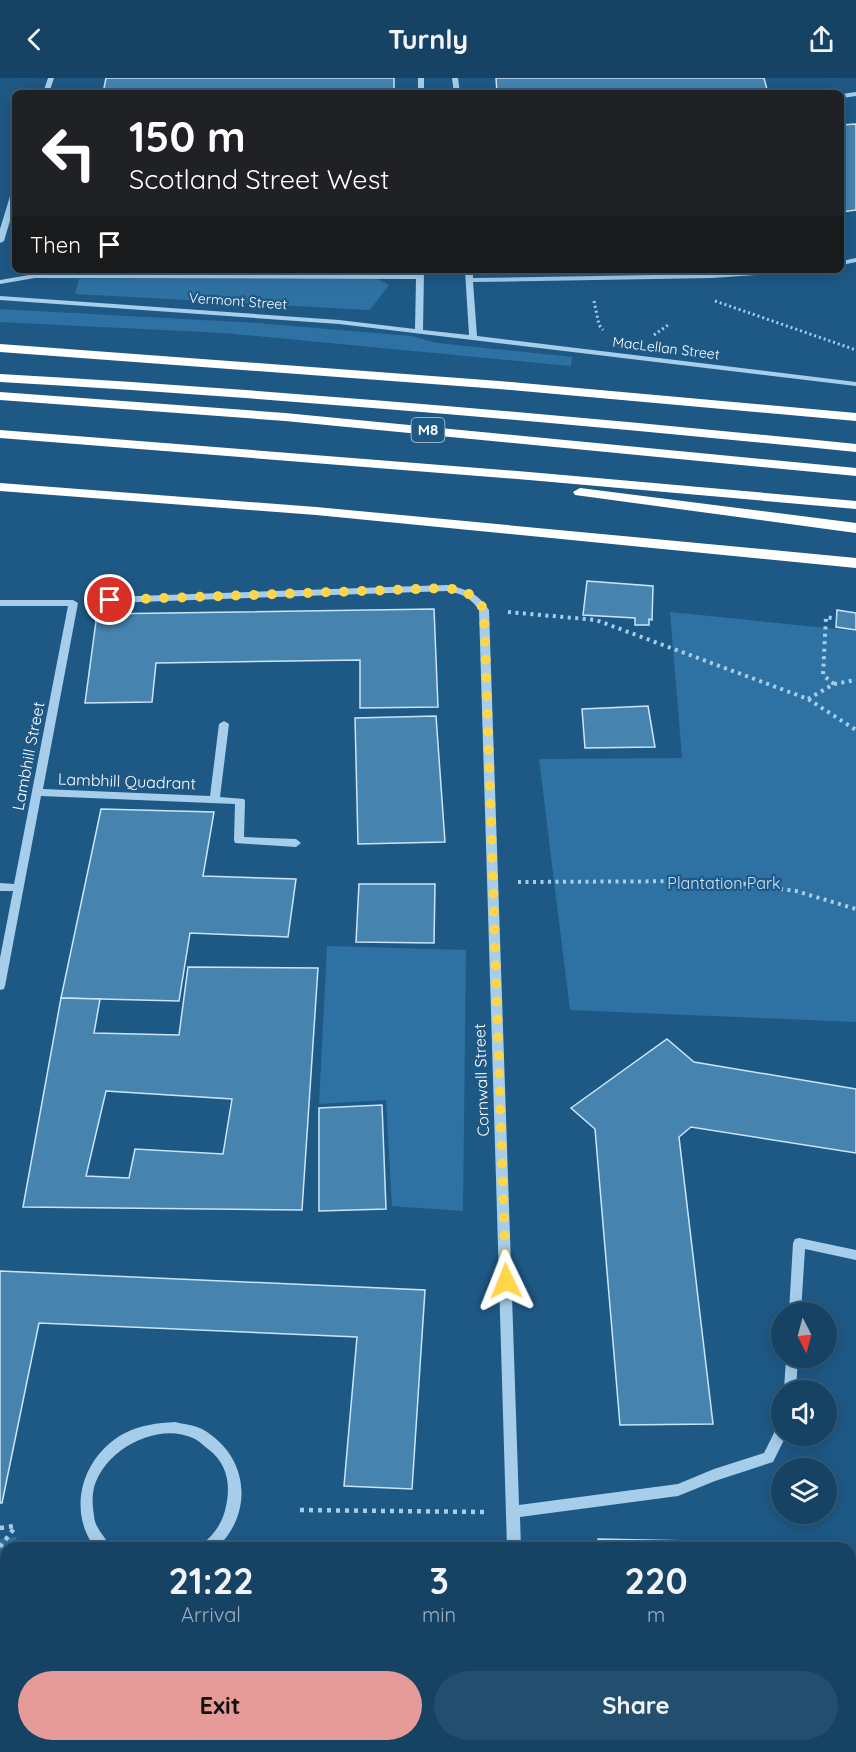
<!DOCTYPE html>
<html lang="en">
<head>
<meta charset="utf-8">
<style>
	body { margin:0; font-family:Quicksand,sans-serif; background:#234e6d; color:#f1f3f6; height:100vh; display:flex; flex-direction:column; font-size:22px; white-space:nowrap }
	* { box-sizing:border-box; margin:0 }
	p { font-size:20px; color:#9eb0bf }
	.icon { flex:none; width:33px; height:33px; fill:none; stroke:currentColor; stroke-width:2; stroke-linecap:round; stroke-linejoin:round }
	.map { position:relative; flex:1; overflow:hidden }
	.side { position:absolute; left:0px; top:1464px; width:856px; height:210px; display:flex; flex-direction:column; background:#164364; border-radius:18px 18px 0 0; box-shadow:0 3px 15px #0003,0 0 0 2px #355c78 }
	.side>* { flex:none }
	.hud { position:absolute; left:12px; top:12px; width:832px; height:183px; border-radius:9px; box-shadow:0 3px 15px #0003,0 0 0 2px #355c78; background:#202124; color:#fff; overflow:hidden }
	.needle { width:39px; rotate:174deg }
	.fabs { position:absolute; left:771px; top:1224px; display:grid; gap:12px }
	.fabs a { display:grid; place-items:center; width:66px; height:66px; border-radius:50%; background:#164364; box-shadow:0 3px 15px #0003,0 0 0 2px #355c78; font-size:30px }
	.pin { position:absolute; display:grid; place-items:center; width:51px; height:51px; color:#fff; margin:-26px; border:3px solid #fff; border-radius:50%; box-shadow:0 2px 6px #0007 }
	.me { position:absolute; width:66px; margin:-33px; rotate:358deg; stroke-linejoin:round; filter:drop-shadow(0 0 4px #0008) }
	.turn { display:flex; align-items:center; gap:21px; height:126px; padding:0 18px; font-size:27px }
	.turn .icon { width:78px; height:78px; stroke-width:2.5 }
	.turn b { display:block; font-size:42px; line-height:51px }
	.then { display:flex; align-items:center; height:57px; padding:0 18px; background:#0003; gap:12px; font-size:22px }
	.eta { display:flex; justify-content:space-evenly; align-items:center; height:102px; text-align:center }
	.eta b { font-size:36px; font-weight:700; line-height:42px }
	.button { display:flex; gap:12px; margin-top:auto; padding:12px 18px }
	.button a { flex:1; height:69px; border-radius:36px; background:#e69b98; color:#111; font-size:24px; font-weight:700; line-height:69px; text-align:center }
	.button a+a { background:#234e6d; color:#f1f3f6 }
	header { display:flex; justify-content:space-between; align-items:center; height:78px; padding:0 18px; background:#164364; font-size:27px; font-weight:700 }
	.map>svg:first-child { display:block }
	.green { fill:#2e72a3 }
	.building { fill:#4683af; stroke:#cbe5f8; stroke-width:1.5; fill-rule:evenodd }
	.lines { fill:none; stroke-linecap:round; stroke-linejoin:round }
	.path-far2 { stroke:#a6ceeb; stroke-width:3; stroke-dasharray:2 3; stroke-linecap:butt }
	.path-far1 { stroke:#a6ceeb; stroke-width:4; stroke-dasharray:3 4.5; stroke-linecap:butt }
	.path { stroke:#a6ceeb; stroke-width:4.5; stroke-dasharray:4 5; stroke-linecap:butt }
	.minor { fill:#a6ceeb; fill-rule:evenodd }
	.highway { fill:#fff; fill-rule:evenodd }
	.route { stroke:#ffd54a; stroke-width:10; stroke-dasharray:0 18 }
	.labels { text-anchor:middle; stroke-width:4.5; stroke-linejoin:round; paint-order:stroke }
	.far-street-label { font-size:14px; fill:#fff; stroke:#1e5986 }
	.shield { fill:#1e5986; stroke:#bccddb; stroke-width:1.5 }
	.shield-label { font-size:15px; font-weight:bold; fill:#fff }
	.street-label { font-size:16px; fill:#fff; stroke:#1e5986 }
	.park-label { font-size:16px; fill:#cbe5f8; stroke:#1e5986 }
</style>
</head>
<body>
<header><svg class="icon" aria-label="back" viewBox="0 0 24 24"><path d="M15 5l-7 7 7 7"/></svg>Turnly<svg class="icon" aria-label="share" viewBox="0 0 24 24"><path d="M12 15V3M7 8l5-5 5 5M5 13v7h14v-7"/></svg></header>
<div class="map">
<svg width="856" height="1674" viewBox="0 0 856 1674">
	<rect width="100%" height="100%" fill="#1e5986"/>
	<!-- green -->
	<g class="green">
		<path d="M79,201H377L389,207L370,232L75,216Z"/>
		<path d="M0,231L257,245L411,258L437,265L572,279L571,288L224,255L0,244Z"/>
		<path d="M670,534L856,553V944L570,932L539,681L682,680Z"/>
		<path d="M327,868L466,872L463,1133L392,1128L386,1022L319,1026Z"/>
		<path d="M16,1459L19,1470H6V1662L0,1659V1461Z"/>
	</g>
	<!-- building -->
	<g class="building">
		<path d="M106,0H394V15H103Z"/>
		<path d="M496,0H764L768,15H497Z"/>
		<path d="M856,46V132L842,134V47Z"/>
		<path d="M587,503L653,508L652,542L649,541V547H635V540L583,537Z"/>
		<path d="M434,531L438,629L360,630V582L156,585L152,624L85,625L97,536Z"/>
		<path d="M837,532L856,535V552L836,549Z"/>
		<path d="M648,628L655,669L585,670L582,631Z"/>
		<path d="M436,638L445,764L358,766L355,640Z"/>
		<path d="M101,731L214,734L203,798L296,801L288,859L190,855L179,923L61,920Z"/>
		<path d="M359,806H435L434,865L356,864Z"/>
		<path d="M188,889L318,890L302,1132L23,1129L61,920L100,921L94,955L179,957ZM106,1013L232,1021L223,1076L135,1071L129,1100L86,1098Z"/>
		<path d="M667,961L694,984L856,1011V1075L691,1049L679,1059L713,1346L620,1347L595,1051L571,1030Z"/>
		<path d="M382,1027L386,1131L319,1133V1030Z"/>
		<path d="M0,1193L425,1212L412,1411L344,1408L357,1259L39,1245L2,1425H0Z"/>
		<path d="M598,1461L692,1463L693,1470H598Z"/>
		<path d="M856,1526V1670L843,1674H812L811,1668H850V1527Z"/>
		<path d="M296,1668H396V1674H295Z"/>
		<path d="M611,1668H811L812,1674H611Z"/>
	</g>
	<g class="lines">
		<!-- path-far2 -->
		<g class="path-far2">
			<path d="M594,223L599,247L603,252"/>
			<path d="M715,223L856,272"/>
			<path d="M654,257L668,247"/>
		</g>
		<!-- path-far1 -->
		<g class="path-far1">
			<path d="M508,534L596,542L808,621L856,652"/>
			<path d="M834,606L823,597L826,539L837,541"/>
			<path d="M808,621L834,606L856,602"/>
			<path d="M518,804L722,803L796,813L856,831"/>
		</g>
		<!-- path -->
		<g class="path">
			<path d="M300,1432L485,1434"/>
			<path d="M0,1450L15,1448"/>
			<path d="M0,1469L16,1448"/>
		</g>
		<!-- minor -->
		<g class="minor">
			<path d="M48,0H54L49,15H43Z"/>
			<rect x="418" y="0" width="6" height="15"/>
			<path d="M452,0H458L460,15H454Z"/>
			<path d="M856,14V18L842,20V16Z"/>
			<path d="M15,113V126L4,163L0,165V151L11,115Z"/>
			<path d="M856,180V184L842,187V183Z"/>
			<path d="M417,192L424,193L423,252L469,257L465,192H473V200L712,196L768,192H806L802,194L712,200L473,204L477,258L856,304V308L339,246L0,222V218L339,242L415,251L416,201L35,200L0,206V202L35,196L416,197Z"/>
			<path d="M447,507C466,511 478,515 489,532L519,1427L678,1406L714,1391L764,1375L777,1349L782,1347V1358H786L773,1384L715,1403L678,1418L520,1439L521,1470H507L479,532C471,520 461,515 447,513L110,525L105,522L110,519Z"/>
			<path d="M0,522H73L78,525L43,711L210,718L219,646L224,643L229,646L220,719L244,721L245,723L244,759L296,761L301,765L296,769L235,765L234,762L235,726L41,718L5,908L4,911L0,912V880L13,813H0V805L14,806L68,528H0Z"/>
			<path d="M799,1160L856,1172V1182L805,1171L801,1234H789L793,1165L795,1161Z"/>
			<path d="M786,1280H798L796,1312H784Z"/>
			<path d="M175,1344C183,1346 194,1347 202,1351C248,1377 255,1433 217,1470H200C202,1465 205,1464 209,1460C218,1451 224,1440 226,1428C231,1406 227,1385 208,1371C203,1367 198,1362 193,1360C156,1343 99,1374 93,1415C92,1422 93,1431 94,1438C95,1451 106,1459 111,1470H95C66,1431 83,1377 125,1355C141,1347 157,1345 175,1344Z"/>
			<path d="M212,1668H231L228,1674H209Z"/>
			<rect x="514" y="1668" width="14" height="6"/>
		</g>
		<!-- highway -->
		<g class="highway">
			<path d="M0,266L499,303L856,335V343L499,311L0,274Z"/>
			<path d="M0,296C286,312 571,338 856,366V374C571,346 286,320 0,304Z"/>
			<path d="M0,314L285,335L856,390V398L285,343L0,322Z"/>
			<path d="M0,352L529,394L856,423V431L529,402L0,360Z"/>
			<path d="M0,405L316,429L856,480V490L316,437L0,413Z"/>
			<path d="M580,410L856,445V455L575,417L573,414Z"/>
		</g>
	</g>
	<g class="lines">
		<!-- route -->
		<path class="route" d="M110,522L447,510C465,513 475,516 484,532L506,1203"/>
	</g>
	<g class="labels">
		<!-- far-street labels -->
		<g class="far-street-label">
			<text transform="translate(238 223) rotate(4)" y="5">Vermont Street</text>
			<text transform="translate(666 270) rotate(7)" y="5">MacLellan Street</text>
		</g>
		<!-- shield labels -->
		<rect class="shield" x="411.5" y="340" width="33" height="24" rx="4.5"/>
		<g class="shield-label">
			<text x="428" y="357">M8</text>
		</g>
		<!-- street labels -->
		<g class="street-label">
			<text transform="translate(28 678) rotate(-79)" y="6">Lambhill Street</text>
			<text transform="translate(127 703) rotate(2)" y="6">Lambhill Quadrant</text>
			<text transform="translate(481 1002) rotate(-92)" y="6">Cornwall Street</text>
		</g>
		<!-- park labels -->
		<g class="park-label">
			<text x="724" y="811">Plantation Park</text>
		</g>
	</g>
</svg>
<div class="fabs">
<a><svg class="needle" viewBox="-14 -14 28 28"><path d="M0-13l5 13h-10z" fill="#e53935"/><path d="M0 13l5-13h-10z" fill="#9eb0bf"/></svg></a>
<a><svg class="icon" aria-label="sound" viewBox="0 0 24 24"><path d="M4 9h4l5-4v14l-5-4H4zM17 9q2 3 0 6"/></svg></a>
<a><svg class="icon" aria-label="layers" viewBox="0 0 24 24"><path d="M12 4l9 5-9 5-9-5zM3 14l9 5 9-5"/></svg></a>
</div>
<div class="pin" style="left:110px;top:522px;background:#d93025"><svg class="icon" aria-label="arrive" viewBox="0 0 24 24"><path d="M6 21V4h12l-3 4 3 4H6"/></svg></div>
<svg class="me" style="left:506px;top:1203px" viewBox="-20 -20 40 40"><path d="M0-17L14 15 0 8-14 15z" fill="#ffd54a" stroke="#fff" stroke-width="4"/></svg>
<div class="hud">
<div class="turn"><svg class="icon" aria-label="left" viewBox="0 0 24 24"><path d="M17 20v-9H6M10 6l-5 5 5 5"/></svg><div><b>150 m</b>Scotland Street West</div></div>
<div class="then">Then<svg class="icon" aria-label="arrive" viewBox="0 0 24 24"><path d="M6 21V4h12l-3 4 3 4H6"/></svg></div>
</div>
<section class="side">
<div class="eta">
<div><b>21:22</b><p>Arrival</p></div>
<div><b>3</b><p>min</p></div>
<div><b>220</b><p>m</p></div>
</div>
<div class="button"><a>Exit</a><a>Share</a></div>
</section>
</div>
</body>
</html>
